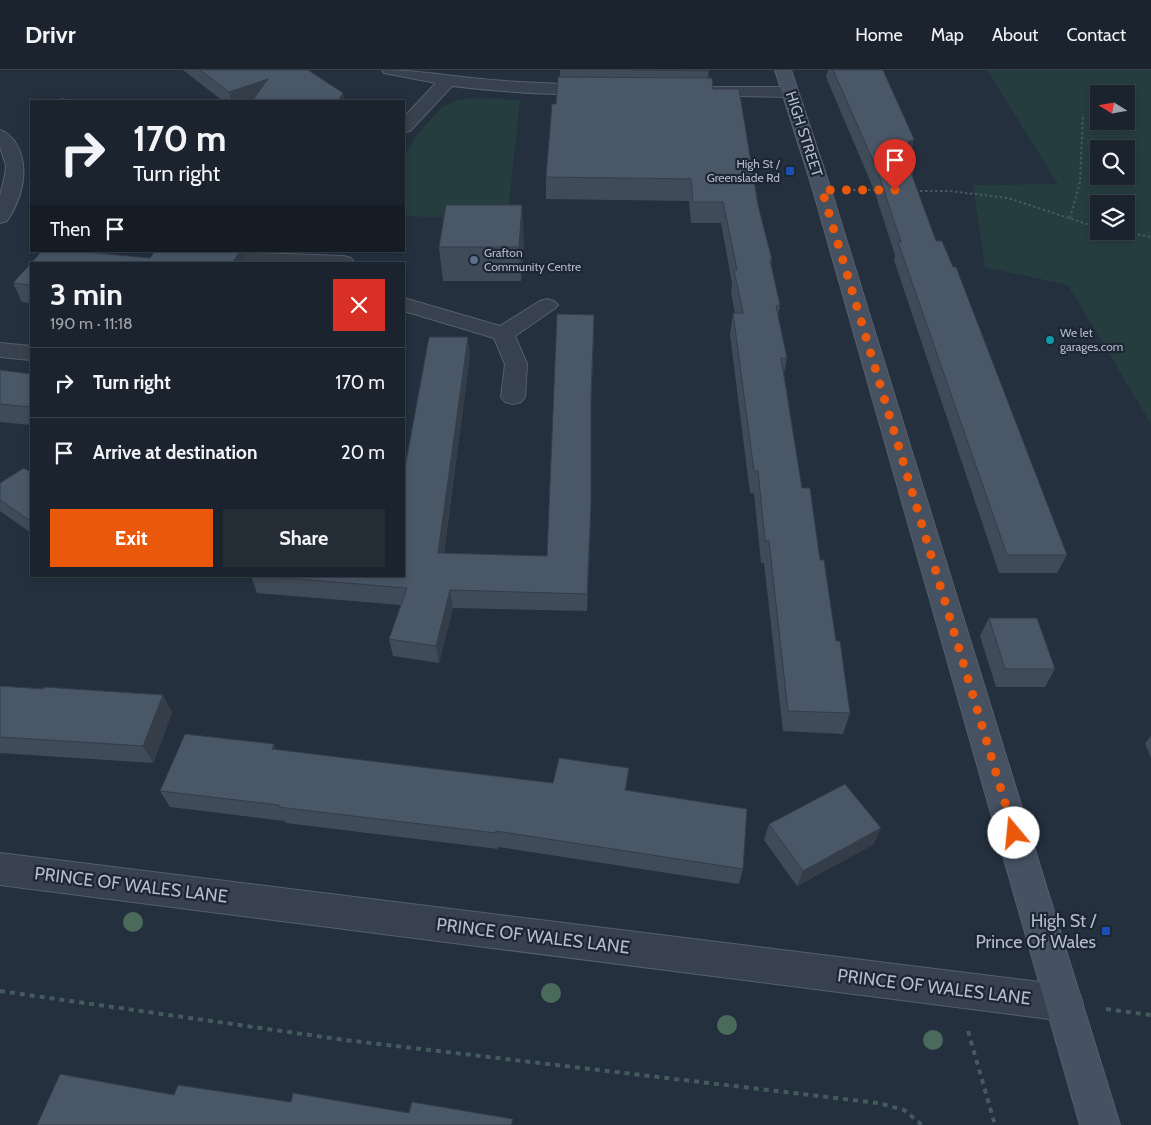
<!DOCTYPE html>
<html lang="en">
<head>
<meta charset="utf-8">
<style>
	body { margin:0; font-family:Cabin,sans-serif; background:#242c36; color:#f1f3f6; height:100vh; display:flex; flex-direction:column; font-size:19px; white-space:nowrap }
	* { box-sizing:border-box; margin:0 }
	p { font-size:16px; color:#a0a4aa }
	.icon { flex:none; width:28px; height:28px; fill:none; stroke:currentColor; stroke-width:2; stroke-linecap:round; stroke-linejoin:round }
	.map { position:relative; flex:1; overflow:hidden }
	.panel { position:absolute; left:30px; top:192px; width:375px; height:315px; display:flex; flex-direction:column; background:#1b242e; border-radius:0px; box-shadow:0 2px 8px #0003,0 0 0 1px #39414a }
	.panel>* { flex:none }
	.banner { position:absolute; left:30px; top:30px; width:375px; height:152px; border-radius:0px; box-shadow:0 2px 8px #0003,0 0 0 1px #39414a; background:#1b242e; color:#f1f3f6; overflow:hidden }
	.needle { width:32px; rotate:281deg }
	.fabs { position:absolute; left:1090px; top:15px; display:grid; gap:10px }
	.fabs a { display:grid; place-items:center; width:45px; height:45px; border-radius:0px; background:#1b242e; box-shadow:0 2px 8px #0003,0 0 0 1px #39414a; font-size:25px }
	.pin { position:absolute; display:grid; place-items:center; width:42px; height:42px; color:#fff; margin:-51px -21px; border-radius:50% 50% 50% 0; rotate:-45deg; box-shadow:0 0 5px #0007 }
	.pin .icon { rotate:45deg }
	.me { position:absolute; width:55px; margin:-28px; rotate:343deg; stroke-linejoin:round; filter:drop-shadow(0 0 4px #0008) }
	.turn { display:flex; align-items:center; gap:18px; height:105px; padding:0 20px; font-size:22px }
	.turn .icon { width:65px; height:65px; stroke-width:2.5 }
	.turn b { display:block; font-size:35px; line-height:42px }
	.then { display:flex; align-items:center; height:48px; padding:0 20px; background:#0003; gap:10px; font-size:19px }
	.round { display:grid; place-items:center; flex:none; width:52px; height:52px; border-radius:0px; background:#242c36 }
	.summary { display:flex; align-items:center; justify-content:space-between; height:85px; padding:0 20px }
	h1 { font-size:30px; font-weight:800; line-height:38px }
	.primary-button { display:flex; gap:10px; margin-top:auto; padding:10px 20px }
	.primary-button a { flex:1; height:58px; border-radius:0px; background:#ea580c; color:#fff; font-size:20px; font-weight:800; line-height:58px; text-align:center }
	.primary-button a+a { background:#242c36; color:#f1f3f6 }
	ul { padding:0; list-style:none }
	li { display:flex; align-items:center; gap:15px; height:70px; padding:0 20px; border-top:1px solid #39414a }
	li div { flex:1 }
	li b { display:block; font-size:19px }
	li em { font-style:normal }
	header { display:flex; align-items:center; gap:30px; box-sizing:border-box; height:70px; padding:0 25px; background:#1b242e; border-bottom:1px solid #39414a }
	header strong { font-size:24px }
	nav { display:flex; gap:28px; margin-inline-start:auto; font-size:18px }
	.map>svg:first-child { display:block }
	.green { fill:#263d3f; fill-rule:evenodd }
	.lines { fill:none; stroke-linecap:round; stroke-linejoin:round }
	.street-casing { stroke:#565f6c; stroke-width:2 }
	.secondary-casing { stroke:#565f6c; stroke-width:2 }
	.path-far1 { stroke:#445a5c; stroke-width:2; stroke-dasharray:2.5 2.5; stroke-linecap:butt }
	.path { stroke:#445a5c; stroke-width:4; stroke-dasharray:5 5; stroke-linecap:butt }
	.street { fill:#38414e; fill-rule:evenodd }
	.secondary { fill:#465161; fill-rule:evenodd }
	.tree { fill:#4a6a5c }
	.wall { fill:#404b59 }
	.shaded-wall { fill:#343d48 }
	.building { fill:#4a5767; stroke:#343d48 }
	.route { stroke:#ea580c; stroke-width:9; stroke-dasharray:0 16.2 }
	.transit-dot { fill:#1a4fb4; stroke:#1d2633; stroke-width:2 }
	.service-dot { fill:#5c6f8a; stroke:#1d2633; stroke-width:2 }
	.culture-dot { fill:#0f9aa8; stroke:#1d2633; stroke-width:2 }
	.labels { text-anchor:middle; stroke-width:4.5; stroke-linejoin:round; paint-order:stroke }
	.far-poi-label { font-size:12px; fill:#b4bcc9; stroke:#1d2633; text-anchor:start }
	.street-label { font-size:15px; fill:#b4bcc9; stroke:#1d2633 }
	.near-street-label { font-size:18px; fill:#b4bcc9; stroke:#1d2633 }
	.near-poi-label { font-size:18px; fill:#b4bcc9; stroke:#1d2633; text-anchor:end }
</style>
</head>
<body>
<header>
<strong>Drivr</strong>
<nav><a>Home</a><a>Map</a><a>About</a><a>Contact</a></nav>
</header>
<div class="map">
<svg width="1151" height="1055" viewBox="0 0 1151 1055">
	<rect width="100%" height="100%" fill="#24303e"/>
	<!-- green -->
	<g class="green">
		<path d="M987,0H1151V354L1068,215L985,197L973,115L1058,114ZM1099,24H1126V51H1099ZM1099,79H1126V106H1099ZM1099,134H1126V161H1099Z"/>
		<path d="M475,28L520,30L507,150L404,146V87L418,63L443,37L457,30Z"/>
	</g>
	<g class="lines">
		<defs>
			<g id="street">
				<path d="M382,0C416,0 448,6 482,9C519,13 557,14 594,15L600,17L602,20L600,23C586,27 571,24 557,24C522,23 487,20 452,16L410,61L404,62V47L436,13L384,3Z"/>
				<path d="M702,17H790L796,19L798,22L796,25L790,27L696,25L694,22L696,19Z"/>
				<path d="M0,60C7,62 10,66 15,72C31,96 22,129 7,151L0,153V126L5,105L6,95L0,77Z"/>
				<path d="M200,181L344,186L351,188L354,192L353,194H245L201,188L198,184Z"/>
				<path d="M404,228L500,256L540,231L547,229L554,231L558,235L554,239L515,266L527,294L525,327L521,332L513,334L505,332L501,327L505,294L494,268L404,241Z"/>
				<path d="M0,273L31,276V290L0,287Z"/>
				<path d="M0,783L1065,915L1078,920L1083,933L1078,946L1065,951L0,815Z"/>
			</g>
			<path id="secondary" d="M775,0H791L831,120L1120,1055H1080L813,120Z"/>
		</defs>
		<!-- street casing -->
		<use href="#street" class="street-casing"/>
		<!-- secondary casing -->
		<use href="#secondary" class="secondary-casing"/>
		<!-- path-far1 -->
		<g class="path-far1">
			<path d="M853,120H877"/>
			<path d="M915,121H949L1008,128L1099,158"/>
			<path d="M1070,148L1080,112L1083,44"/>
			<path d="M1118,161L1151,167"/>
		</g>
		<!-- path -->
		<g class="path">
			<path d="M0,921L345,970L878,1033L904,1040L922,1055"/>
			<path d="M1106,939L1151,945"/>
			<path d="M968,961L995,1055"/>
		</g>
		<!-- street -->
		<use href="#street" class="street"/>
		<!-- secondary -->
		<use href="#secondary" class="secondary"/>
	</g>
	<!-- trees -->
	<g class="tree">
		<circle cx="133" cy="852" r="10"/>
		<circle cx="551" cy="923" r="10"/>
		<circle cx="727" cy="955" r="10"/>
		<circle cx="933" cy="970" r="10"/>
	</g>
	<!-- wall -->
	<g class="wall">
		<path d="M183,0H308L343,23L344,31H223Z"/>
		<path d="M560,0H709L708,8L758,135L772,190L771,195L780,235L778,246L787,288L784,303L802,418L820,490L850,643L843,664L783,661L764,493H761L754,423H750L730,265L733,243H735L731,223L732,213L721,153H691L689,131L546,129V107L560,7Z"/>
		<path d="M828,0H883L914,69L909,87L914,97L912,106L936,171L1067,485L1057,503H999L894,190L895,185L874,120L826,7Z"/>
		<path d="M524,168L521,211H443L439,177Z"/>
		<path d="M42,181H77L150,188L155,181H244L247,194H31V233L22,232L13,213Z"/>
		<path d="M594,263L591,335V451L587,541L453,538L439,593L393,586L389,569L401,535L257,523L251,506H404L470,285L444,483L547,486Z"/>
		<path d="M0,300L31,304V355L0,352Z"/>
		<path d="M31,402V463L0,441V413Z"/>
		<path d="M989,548L1055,599L1045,617H996L980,566Z"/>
		<path d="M0,616L163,625L172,643L153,693L0,683Z"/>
		<path d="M1151,666V688L1145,673Z"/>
		<path d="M276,680L553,713L629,698L626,721L743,799L739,814L498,777V779L286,753L285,751L170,737L160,721Z"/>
		<path d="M769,754L874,774L797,816L764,770Z"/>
	</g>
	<!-- shaded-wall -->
	<g class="shaded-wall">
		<path d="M268,9L258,31H232L229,22Z"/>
		<path d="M343,23L344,31H338Z"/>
		<path d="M914,69L910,87H909L911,80L908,72Z"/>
		<path d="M522,135L524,168L521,211L519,177Z"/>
		<path d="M240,181H244L247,194H232Z"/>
		<path d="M468,267L470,285L441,501L438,483Z"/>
		<path d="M591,432V451L587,541V524Z"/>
		<path d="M450,520L453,538L439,593L436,576Z"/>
		<path d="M163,625L172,643L153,693L143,676Z"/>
		<path d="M274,674L281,691L272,679Z"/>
		<path d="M629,698L627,715L624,737L625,720Z"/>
		<path d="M881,758L874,774L797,816L803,801Z"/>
	</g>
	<!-- building -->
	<g class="building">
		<path d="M200,0H308L343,23L338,31H252L268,9L229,22Z"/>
		<path d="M634,0H709V1Z"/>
		<path d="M833,0H883L914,69L908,72L911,80H906L914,97H909L936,171H942L953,197H956L1067,485H1007L898,172H901L878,102Z"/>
		<path d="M558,7L712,8L713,19H739L758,135L772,190H770L780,235L776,236L787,288H781L802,418H810L820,490H824L836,571H840L850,643L788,641L769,471H765L758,401H754L733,243H743L734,200H737L723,132H693L691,109L546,107L552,34H556Z"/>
		<path d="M64,28L69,31H52Z"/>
		<path d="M446,135H522L519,177H439Z"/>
		<path d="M42,181H77L150,188L155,181H240L232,194H31V215L13,213Z"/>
		<path d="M557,244L594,245L591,325V432L587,524L450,520L436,576L389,569L407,518L263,506H404V403L429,267H468L438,483L547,486Z"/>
		<path d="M0,300L31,304V337L0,334Z"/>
		<path d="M24,398L31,402V450H29L0,430V413Z"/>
		<path d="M989,548H1037L1055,599H1005Z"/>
		<path d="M0,616L43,619L44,617L163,625L143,676L0,667Z"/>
		<path d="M185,664L274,674L272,679L553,713L559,688L629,698L625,720L747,739L743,799L496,761V763L278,737L279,735L160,721Z"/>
		<path d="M845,714L881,758L803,801L769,754Z"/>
		<path d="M60,1004L174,1025L178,1015L291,1032L293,1023L409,1043L412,1032L513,1049L511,1055H37Z"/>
	</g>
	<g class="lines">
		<!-- route -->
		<path class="route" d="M895,120H822L1014,763"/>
	</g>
	<!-- markers -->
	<g class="transit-dot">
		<rect x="785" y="96" width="10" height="10" rx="2.5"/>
		<rect x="1101" y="856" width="10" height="10" rx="2.5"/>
	</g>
	<circle class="service-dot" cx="474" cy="190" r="5"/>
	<circle class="culture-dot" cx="1050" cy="270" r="5"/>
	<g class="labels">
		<!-- far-poi labels -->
		<g class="far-poi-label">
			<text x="780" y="98" text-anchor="end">High St /<tspan x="780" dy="14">Greenslade Rd</tspan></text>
			<text x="484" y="187">Grafton<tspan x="484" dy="14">Community Centre</tspan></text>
			<text x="1060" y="267">We let<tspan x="1060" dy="14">garages.com</tspan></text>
		</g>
		<!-- street labels -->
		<g class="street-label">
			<text transform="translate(804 64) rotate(72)" y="5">HIGH STREET</text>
		</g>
		<!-- near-street labels -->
		<g class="near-street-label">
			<text transform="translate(131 815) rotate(7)" y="6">PRINCE OF WALES LANE</text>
			<text transform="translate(533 866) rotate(7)" y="6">PRINCE OF WALES LANE</text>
			<text transform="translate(934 917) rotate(7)" y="6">PRINCE OF WALES LANE</text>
		</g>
		<!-- near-poi labels -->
		<g class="near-poi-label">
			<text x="1096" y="857">High St /<tspan x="1096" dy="21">Prince Of Wales</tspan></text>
		</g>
	</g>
</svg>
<div class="fabs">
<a><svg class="needle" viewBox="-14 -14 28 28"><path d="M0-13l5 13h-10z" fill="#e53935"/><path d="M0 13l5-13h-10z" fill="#a0a4aa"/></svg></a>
<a><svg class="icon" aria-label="search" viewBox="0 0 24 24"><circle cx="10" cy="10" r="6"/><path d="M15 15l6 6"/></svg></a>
<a><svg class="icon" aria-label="layers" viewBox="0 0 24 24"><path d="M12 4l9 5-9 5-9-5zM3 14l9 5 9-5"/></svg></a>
</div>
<div class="pin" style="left:895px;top:120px;background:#d93025"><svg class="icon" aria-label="arrive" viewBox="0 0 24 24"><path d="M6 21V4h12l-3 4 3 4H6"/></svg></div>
<svg class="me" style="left:1014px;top:763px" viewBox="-20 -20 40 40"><circle r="19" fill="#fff"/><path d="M0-13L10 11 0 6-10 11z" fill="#ea580c"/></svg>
<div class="banner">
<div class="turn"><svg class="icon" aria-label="right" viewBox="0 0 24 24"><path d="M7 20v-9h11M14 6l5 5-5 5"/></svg><div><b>170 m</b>Turn right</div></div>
<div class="then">Then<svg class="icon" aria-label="arrive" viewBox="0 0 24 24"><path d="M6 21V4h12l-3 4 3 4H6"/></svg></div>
</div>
<section class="panel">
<div class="summary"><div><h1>3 min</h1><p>190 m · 11:18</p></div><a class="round" style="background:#d93025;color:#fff"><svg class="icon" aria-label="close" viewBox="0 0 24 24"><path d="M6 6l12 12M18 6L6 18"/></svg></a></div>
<ul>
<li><svg class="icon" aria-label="right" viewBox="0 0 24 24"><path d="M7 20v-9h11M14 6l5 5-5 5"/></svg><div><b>Turn right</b></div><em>170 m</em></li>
<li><svg class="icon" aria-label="arrive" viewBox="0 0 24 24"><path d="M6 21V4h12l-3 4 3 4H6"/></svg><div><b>Arrive at destination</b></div><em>20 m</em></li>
</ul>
<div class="primary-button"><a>Exit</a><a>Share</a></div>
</section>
</div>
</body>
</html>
